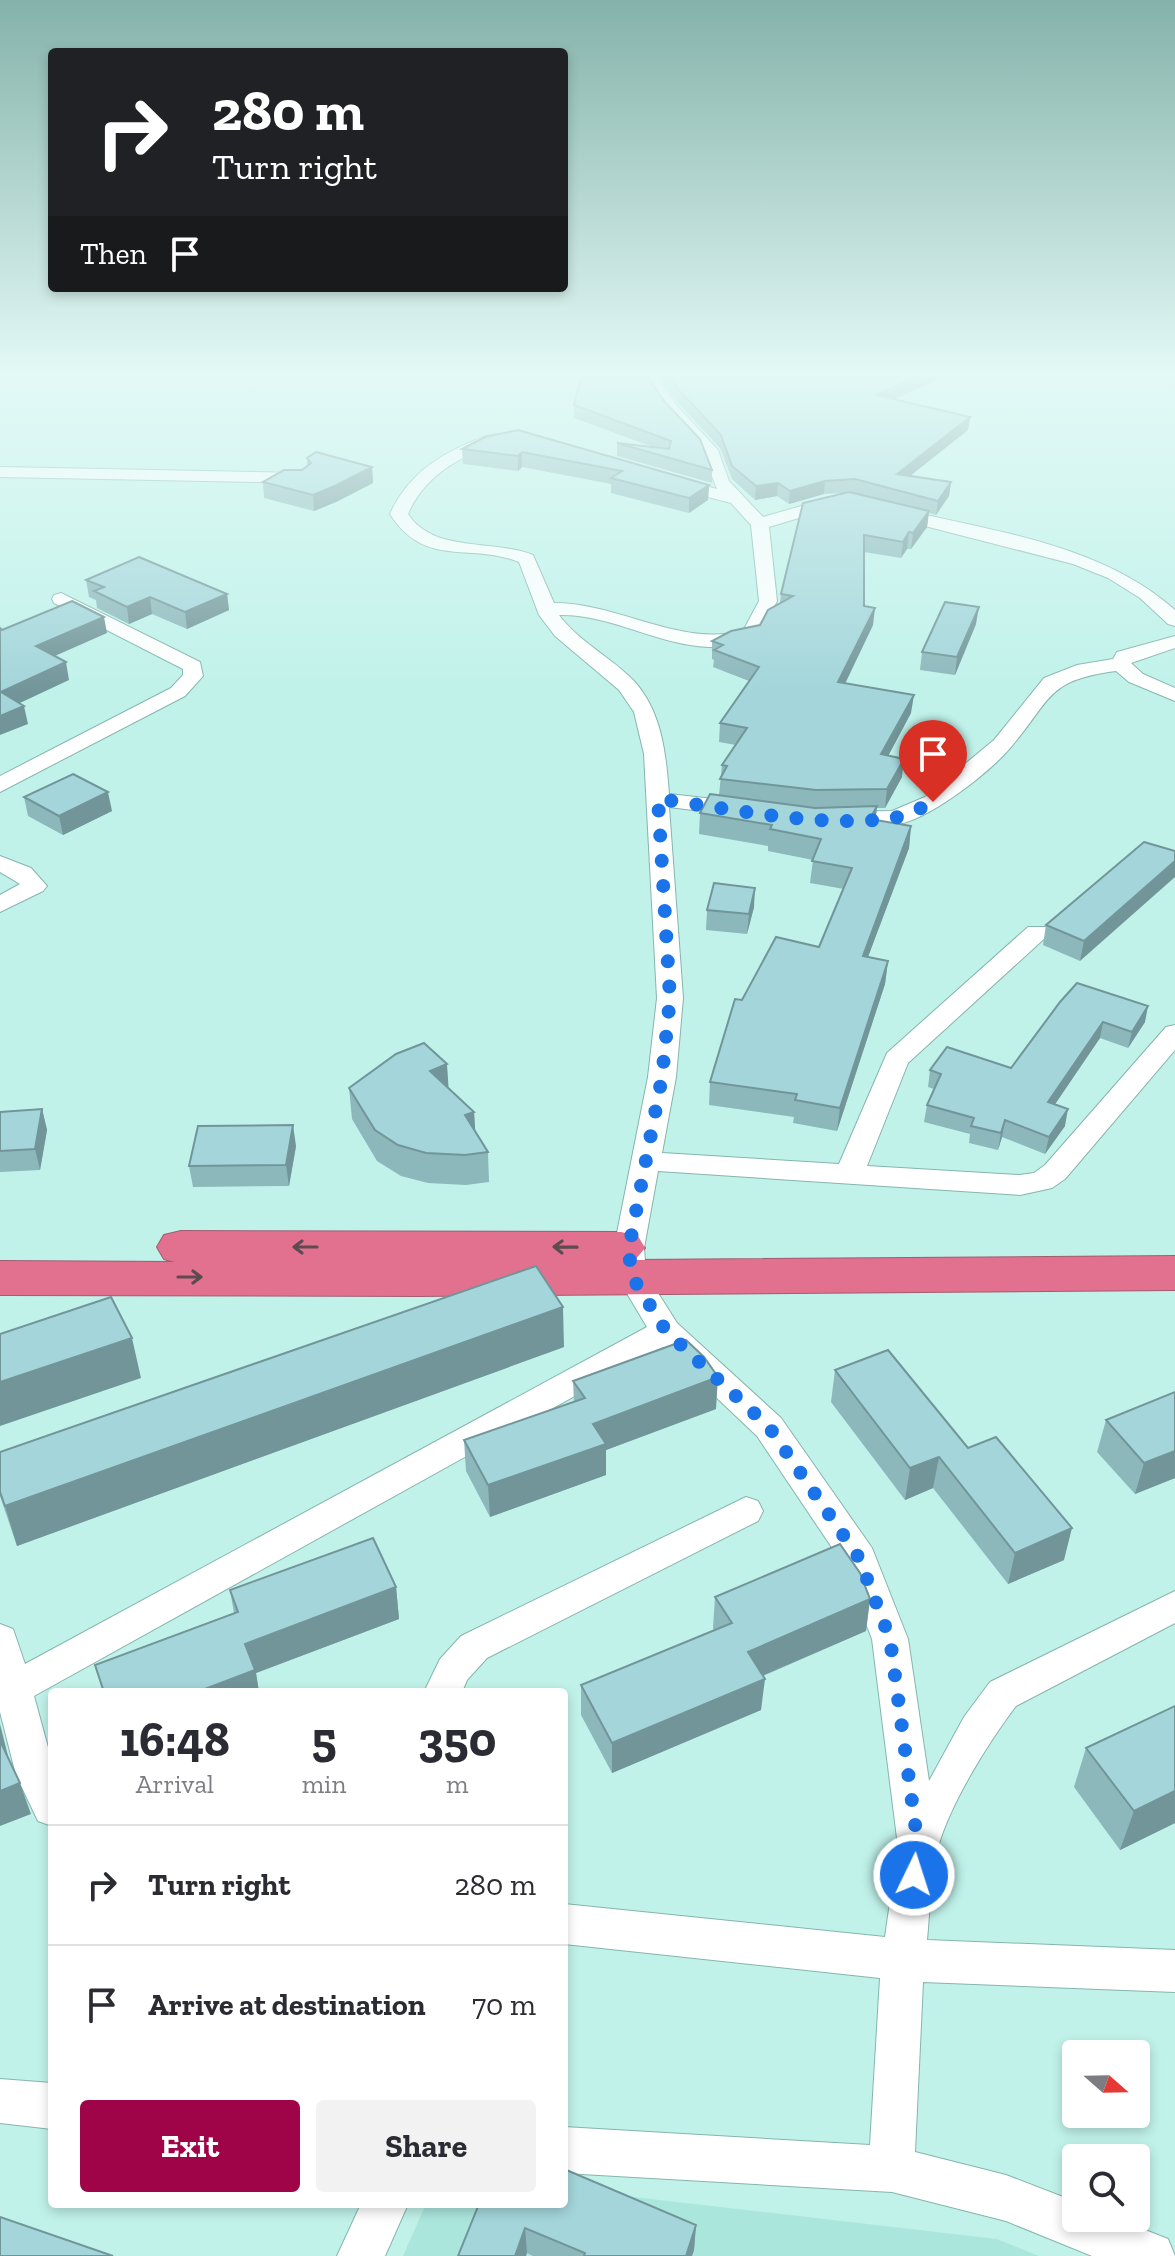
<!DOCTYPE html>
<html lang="en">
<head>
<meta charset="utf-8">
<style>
	body { margin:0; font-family:"Zilla Slab",serif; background:#f2f2f3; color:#2b2b33; height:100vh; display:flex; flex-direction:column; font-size:30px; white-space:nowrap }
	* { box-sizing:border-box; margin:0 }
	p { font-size:26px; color:#7c7c81 }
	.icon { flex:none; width:44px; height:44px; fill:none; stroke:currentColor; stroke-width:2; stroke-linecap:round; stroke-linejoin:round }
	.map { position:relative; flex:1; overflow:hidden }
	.details { position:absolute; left:48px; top:1688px; width:520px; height:520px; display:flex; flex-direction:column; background:#fff; border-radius:8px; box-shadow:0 4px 12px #0003 }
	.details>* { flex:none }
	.guide { position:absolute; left:48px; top:48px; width:520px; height:244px; border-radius:8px; box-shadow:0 4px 12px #0003; background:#202124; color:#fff; overflow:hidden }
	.needle { width:52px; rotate:110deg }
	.controls { position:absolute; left:1062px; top:2040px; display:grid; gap:16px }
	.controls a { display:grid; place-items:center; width:88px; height:88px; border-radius:8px; background:#fff; box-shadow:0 4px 12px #0003; font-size:40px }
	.pin { position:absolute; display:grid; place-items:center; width:68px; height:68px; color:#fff; margin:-82px -34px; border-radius:50% 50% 50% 0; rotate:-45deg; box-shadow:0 0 8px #0007 }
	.pin .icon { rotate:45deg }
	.me { position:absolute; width:88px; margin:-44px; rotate:4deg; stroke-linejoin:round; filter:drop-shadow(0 0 6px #0008) }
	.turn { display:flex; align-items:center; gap:28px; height:168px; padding:0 32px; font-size:36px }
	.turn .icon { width:104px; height:104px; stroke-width:2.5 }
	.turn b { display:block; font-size:56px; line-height:68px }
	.then { display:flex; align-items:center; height:76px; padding:0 32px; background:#0003; gap:16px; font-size:30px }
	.eta { display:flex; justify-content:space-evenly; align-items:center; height:136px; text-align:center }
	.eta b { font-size:48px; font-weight:800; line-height:56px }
	.button { display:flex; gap:16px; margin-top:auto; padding:16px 32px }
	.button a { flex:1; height:92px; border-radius:8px; background:#9f0449; color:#fff; font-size:32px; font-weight:800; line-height:92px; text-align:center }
	.button a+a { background:#f2f2f3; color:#2b2b33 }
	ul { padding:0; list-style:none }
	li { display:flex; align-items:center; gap:24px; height:120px; padding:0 32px; border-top:2px solid #e1e1e2 }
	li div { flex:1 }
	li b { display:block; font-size:30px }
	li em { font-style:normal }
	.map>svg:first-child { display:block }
	.built { fill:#abe6dd }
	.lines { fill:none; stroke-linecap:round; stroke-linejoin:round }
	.street-casing { stroke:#85b5ae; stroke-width:2 }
	.highway-casing { stroke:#a05d70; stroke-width:2 }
	.street { fill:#fff; fill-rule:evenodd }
	.highway { fill:#e2708f; fill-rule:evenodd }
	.wall { fill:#8cb7bb }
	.shaded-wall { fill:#729599 }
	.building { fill:#a3d5da; stroke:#729599; stroke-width:2 }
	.oneway { stroke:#5e4a51 }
	.route { stroke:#1a73e8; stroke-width:14; stroke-dasharray:0 25.2 }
</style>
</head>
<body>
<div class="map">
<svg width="1175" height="2256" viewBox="0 0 1175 2256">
	<rect width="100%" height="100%" fill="#c0f2ea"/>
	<!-- built -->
	<path class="built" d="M564,2189L997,2239L1039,2256H403L426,2204H564Z"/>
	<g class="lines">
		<defs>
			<g id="street">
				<path d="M644,377H658L677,406L718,450L729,481L763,517L836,496L845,501L842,505L769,527L777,601L758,639C742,643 726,648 709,647C657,645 611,614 559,615C579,642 611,657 634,681C662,712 666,754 669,794L741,802L752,809L741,816L669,807L683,998L676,1077L662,1153L839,1164L887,1053L1028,927H1046L1049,932L1046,937L908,1063L867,1166L1020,1175L1034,1173L1045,1165L1166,1027L1175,1025V1050L1065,1179L1052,1188L1020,1195L658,1171L644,1248L646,1274L677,1323L781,1418L872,1548L908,1639L929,1781L964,1717L990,1682L1175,1591V1623L1016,1706C988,1743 951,1802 938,1847C930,1876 930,1911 927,1940L1175,1950V1992L923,1982L915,2152L1006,2175L1076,2202V2218H1115L1168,2239L1175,2256H1092L1006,2221L892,2192L564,2173V2127L870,2145L880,1978L564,1944V1904L885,1937L898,1846L872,1639L843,1564L757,1436L663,1347L34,1696L52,1762V1826L38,1821L16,1775L0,1712V1624L13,1629L25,1664L647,1327L616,1275L614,1248L648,1077L657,998L644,754L634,712L619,690L555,636L539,615L519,562C469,542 425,569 390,514C406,478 435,457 471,442C481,438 491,433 502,435V441C463,455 425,474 408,514C433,553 492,539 533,555L554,603C619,603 679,647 743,631L759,601L751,525L731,503L665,486L663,482L671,477L717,489L702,451L666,412Z"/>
				<path d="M0,467L302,473L310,478L302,483L0,477Z"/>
				<path d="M892,507C988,531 1098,542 1175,610V626L1168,624L1140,598L1108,578L1073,564L886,516L883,512L886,508Z"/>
				<path d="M61,593L200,662L203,676L185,696L0,792V776L171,688L183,675V669L54,603L52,599L54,595Z"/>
				<path d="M1175,636V648L1131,663L1143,674L1175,688V701L1129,682L1116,671C1046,680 1052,699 1011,747C989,773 928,821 894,825C876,827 856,825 838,826L830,824L827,819L830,814L838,812L892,811L925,797L994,740L1044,678L1077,665L1113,659L1117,652Z"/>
				<path d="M0,856L31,868L47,886L43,891L0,912V895L20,884L0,872Z"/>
				<path d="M746,1497L758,1501L763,1511L758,1521L487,1658L467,1680L462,1692H424L440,1659L461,1636Z"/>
				<path d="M0,2079L52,2083V2129L0,2123Z"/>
				<path d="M361,2204H408L385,2256H337Z"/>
			</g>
			<path id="highway" d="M181,1231L621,1232L638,1236L645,1248L635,1260L1175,1256V1290L419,1296L0,1295V1261L175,1262L164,1259L157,1247L164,1235Z"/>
		</defs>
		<!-- street casing -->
		<use href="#street" class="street-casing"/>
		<!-- highway casing -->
		<use href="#highway" class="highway-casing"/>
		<!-- street -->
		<use href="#street" class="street"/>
		<!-- highway -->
		<use href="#highway" class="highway"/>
	</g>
	<!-- wall -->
	<g class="wall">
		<path d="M660,377H944L894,399L970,417L968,430L910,476L951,482L949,496L936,515L929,513L927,527L911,549H907L901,558L864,552V606L873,625L845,684L911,713L888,756L902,777L885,808H877L875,820L911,826L909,848L868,957L888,961L885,984L837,1131L793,1123L794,1117L709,1105L710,1082L742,1000L819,947L844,889L810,883L813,860L768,851V846L699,834L700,813L719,795L722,765L736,745L719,742L720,723L749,681L713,667L714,660L712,659V641L760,625L780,603L781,594L845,493L824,494L789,504L777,496L755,500L732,479L720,448L679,404Z"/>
		<path d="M664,401L712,470V483L617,456V443L653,447L574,418V405Z"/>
		<path d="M485,437L709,485L708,500L689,513L611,493V484L522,467L518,471L463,464L462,449Z"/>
		<path d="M307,458L372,467L373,483L336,502L314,511L264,498L263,482L302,470L307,466Z"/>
		<path d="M86,580L227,594L229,610L187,629L152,614L129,624L97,608L96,600L89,597Z"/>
		<path d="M976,624L955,675L920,670L922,652Z"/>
		<path d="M24,797L112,811L63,835L28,816Z"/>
		<path d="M1144,842L1080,961L1043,945L1046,925Z"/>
		<path d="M754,907L747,934L706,930L707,910Z"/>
		<path d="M1060,1002L1145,1022L1128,1048L1100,1038L1055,1104L1065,1126L1045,1154L1002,1137L998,1150L969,1143L970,1134L924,1122L927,1105L934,1089L928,1087L930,1070L1011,1068Z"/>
		<path d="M349,1088H449L474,1112L475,1131L488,1152L489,1182L466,1185L428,1183L401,1176L377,1161L352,1119Z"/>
		<path d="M42,1109L47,1130L40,1170L0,1172V1112Z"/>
		<path d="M296,1146L289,1186L193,1187L189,1166Z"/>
		<path d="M564,1347L17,1546L0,1496V1452Z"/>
		<path d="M835,1370L968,1448L1064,1560L1008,1584L933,1488L905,1500L831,1402Z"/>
		<path d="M573,1381L716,1409L606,1450V1475L490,1517L466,1471L464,1440L574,1402Z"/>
		<path d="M1175,1392V1478L1135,1494L1097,1452L1106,1420Z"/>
		<path d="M396,1587L399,1619L256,1673L259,1692H103L95,1665L234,1613L230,1590Z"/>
		<path d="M715,1597L870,1599L866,1631L763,1676L761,1710L612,1773L581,1715V1685L714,1630L713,1628Z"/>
		<path d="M1175,1706V1823L1120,1850L1074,1787L1086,1748Z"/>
		<path d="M479,2204L696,2225L694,2250L692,2256H533L527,2253Z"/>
	</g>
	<!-- shaded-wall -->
	<g class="shaded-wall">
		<path d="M917,377H944L875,408L876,395Z"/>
		<path d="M970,417L968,430L896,487L897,474Z"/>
		<path d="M522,452V467L518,471V456Z"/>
		<path d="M372,467L373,483L336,502L314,511L313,495Z"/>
		<path d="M825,481L824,494L789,504L790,491Z"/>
		<path d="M951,482L949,496L936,515L938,501Z"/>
		<path d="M778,483L777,496L755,500L756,486Z"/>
		<path d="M709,485L708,500L689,513V498Z"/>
		<path d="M929,511L927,527L911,549L913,533Z"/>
		<path d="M909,532L907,549L901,558L903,542Z"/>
		<path d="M227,594L229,610L187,629L185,612Z"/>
		<path d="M150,597L152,614L129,624L127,607Z"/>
		<path d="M979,607L976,624L955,675L957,657Z"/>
		<path d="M875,608L873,625L837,700L838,682Z"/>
		<path d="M104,617L107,633L39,663L36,646Z"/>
		<path d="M66,662L69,680L5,710L1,692Z"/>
		<path d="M914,695L911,713L879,773L881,754Z"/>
		<path d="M24,706L28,724L0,735V716Z"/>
		<path d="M904,759L902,777L885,808L887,789Z"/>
		<path d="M108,792L112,811L63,835L59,816Z"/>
		<path d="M877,806L875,827L870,819Z"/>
		<path d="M911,826L909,848L860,978L863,956Z"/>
		<path d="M1175,861V877L1080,961L1084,941Z"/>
		<path d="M755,888L754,907L747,934L749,914Z"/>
		<path d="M888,961L885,984L837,1131L840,1108Z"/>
		<path d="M1148,1006L1145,1022L1128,1048L1132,1032Z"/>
		<path d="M1103,1022L1100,1038L1045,1119L1048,1102Z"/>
		<path d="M447,1064L449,1094L430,1071Z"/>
		<path d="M42,1109L47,1130L40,1170L35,1149Z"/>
		<path d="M1068,1109L1065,1126L1045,1154L1049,1137Z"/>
		<path d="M474,1112L476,1142L465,1115Z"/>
		<path d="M1005,1120L1002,1137L998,1150L1001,1133Z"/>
		<path d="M293,1125L296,1146L289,1186L286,1165Z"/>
		<path d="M563,1307L564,1347L17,1546L5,1506Z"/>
		<path d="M132,1338L141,1378L0,1426V1382Z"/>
		<path d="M718,1377L716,1409L606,1450V1475L490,1517L488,1485L593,1424Z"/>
		<path d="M1175,1451V1478L1135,1494L1144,1463Z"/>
		<path d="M939,1457L933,1488L905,1500L910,1468Z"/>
		<path d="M1072,1528L1064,1560L1008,1584L1015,1553Z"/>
		<path d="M396,1587L399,1619L256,1673L259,1692H197L245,1644Z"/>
		<path d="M870,1599L866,1631L745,1683L748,1652Z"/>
		<path d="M765,1679L761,1710L612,1773V1743Z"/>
		<path d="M0,1724L13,1776L2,1745L0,1736Z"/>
		<path d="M20,1783L31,1814L0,1826V1791Z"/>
		<path d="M1175,1791V1823L1120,1850L1134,1811Z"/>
		<path d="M696,2225L694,2250L692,2256H686Z"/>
		<path d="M525,2228L527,2253L526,2256H515Z"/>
	</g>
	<!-- building -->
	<g class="building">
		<path d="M581,377H648L664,401L700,439L712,470L617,443L669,449L671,441L574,405Z"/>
		<path d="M669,377H917L876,395L970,417L897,474L951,482L938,501L855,479L825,481L790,491L778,483L756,486L732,466L721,435L680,391Z"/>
		<path d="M518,430L709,485L689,498L611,478L622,471L522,452L518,456L462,449L485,437Z"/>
		<path d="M316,452L372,467L335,486L313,495L263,482L284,470H302L311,463L307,458Z"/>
		<path d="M849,492L929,511L913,533L909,532L903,542L864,535V606L875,608L838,682L914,695L881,754L904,759L887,789L816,790L720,779L727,766L722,765L747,728L720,723L759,667L714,650L723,645L712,641L731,631L760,625L768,610L793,596L781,594L803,503Z"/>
		<path d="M139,557L227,594L185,612L150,597L127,607L94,591L104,587L86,580Z"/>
		<path d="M72,601L104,617L36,646L66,662L1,692L24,706L0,716V628L2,630Z"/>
		<path d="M945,602L979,607L957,657L922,652Z"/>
		<path d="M73,774L108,792L59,816L24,797Z"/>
		<path d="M710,794L815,808L877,806L870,819L911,826L863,956L888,961L840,1108L795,1100L797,1094L710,1082L735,999L742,1000L776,937L819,947L852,868L812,861L821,839L770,829L772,825L700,813Z"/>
		<path d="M1144,842L1175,851V861L1084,941L1046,925Z"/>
		<path d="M714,883L755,888L749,914L707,910Z"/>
		<path d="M1077,983L1148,1006L1132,1032L1103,1022L1048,1102L1068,1109L1049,1137L1005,1120L1001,1133L971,1126L974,1118L927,1105L941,1074L930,1070L947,1047L1011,1068L1060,1002Z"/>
		<path d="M424,1043L447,1064L430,1071L474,1112L465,1115L488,1152L465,1155L426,1153L398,1145L375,1130L349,1088L396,1054Z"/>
		<path d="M42,1109L35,1149L0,1151V1112Z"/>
		<path d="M293,1125L286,1165L189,1166L198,1126Z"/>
		<path d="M536,1266L563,1307L5,1506L0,1492V1452Z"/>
		<path d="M111,1297L132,1338L0,1382V1334Z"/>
		<path d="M686,1340L704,1357L718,1377L593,1424L606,1444L488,1485L464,1440L585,1398L573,1381Z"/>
		<path d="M888,1350L968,1448L996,1437L1072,1528L1015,1553L939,1457L910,1468L835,1370Z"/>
		<path d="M1175,1392V1451L1144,1463L1106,1420Z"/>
		<path d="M373,1538L396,1587L245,1644L255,1670L197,1692H104L95,1665L238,1612L230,1590Z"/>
		<path d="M840,1544L860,1573L870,1599L748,1652L765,1679L612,1743L581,1685L732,1623L715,1597Z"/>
		<path d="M1175,1706V1791L1134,1811L1086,1748Z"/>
		<path d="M0,1736L2,1745L20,1783L0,1791Z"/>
		<path d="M564,2169L696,2225L686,2256H584L585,2253L525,2228L515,2256H458L479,2204H564Z"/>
		<path d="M0,2217L113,2256H0Z"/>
	</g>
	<!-- one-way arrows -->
	<defs><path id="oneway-shaft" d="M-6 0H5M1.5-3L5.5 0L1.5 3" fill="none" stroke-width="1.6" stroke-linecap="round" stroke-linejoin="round" transform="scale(2)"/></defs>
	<g class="oneway">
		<use href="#oneway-shaft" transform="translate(305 1247) rotate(180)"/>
		<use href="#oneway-shaft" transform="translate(565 1247) rotate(-179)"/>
		<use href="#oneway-shaft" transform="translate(190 1277)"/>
	</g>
	<!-- sky -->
	<linearGradient id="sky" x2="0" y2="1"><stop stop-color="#84b2aa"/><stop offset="0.54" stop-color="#e3f9f6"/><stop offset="1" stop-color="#e3f9f6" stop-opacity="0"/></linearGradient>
	<rect width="1175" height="693" fill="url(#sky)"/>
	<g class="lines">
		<!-- route -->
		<path class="route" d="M914,1875L918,1846L890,1639L859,1558L769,1427L666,1331L631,1275L629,1248L662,1077L670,998L658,799C728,808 824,829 893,818C907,816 921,808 933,802"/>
	</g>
</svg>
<div class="controls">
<a><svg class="needle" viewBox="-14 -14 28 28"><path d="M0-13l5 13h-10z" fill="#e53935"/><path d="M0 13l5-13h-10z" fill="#7c7c81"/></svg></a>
<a><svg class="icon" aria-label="search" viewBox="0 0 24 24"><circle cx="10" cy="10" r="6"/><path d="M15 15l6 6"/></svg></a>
</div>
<div class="pin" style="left:933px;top:802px;background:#d93025"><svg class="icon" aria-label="arrive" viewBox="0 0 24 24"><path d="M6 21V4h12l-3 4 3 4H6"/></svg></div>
<svg class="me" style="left:914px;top:1875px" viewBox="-20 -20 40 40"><circle r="17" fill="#1a73e8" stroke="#fff" stroke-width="3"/><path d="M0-11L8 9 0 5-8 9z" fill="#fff"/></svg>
<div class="guide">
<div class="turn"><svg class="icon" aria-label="right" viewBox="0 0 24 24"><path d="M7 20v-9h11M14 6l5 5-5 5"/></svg><div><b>280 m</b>Turn right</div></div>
<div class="then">Then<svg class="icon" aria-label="arrive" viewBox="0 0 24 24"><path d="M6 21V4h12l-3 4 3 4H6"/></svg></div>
</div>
<section class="details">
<div class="eta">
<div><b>16:48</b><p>Arrival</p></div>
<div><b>5</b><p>min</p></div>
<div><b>350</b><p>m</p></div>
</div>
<ul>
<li><svg class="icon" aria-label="right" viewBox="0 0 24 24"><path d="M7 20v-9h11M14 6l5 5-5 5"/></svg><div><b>Turn right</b></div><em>280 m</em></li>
<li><svg class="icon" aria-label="arrive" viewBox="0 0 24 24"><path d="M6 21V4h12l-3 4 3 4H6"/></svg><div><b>Arrive at destination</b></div><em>70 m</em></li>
</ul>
<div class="button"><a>Exit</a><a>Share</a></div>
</section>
</div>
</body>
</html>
